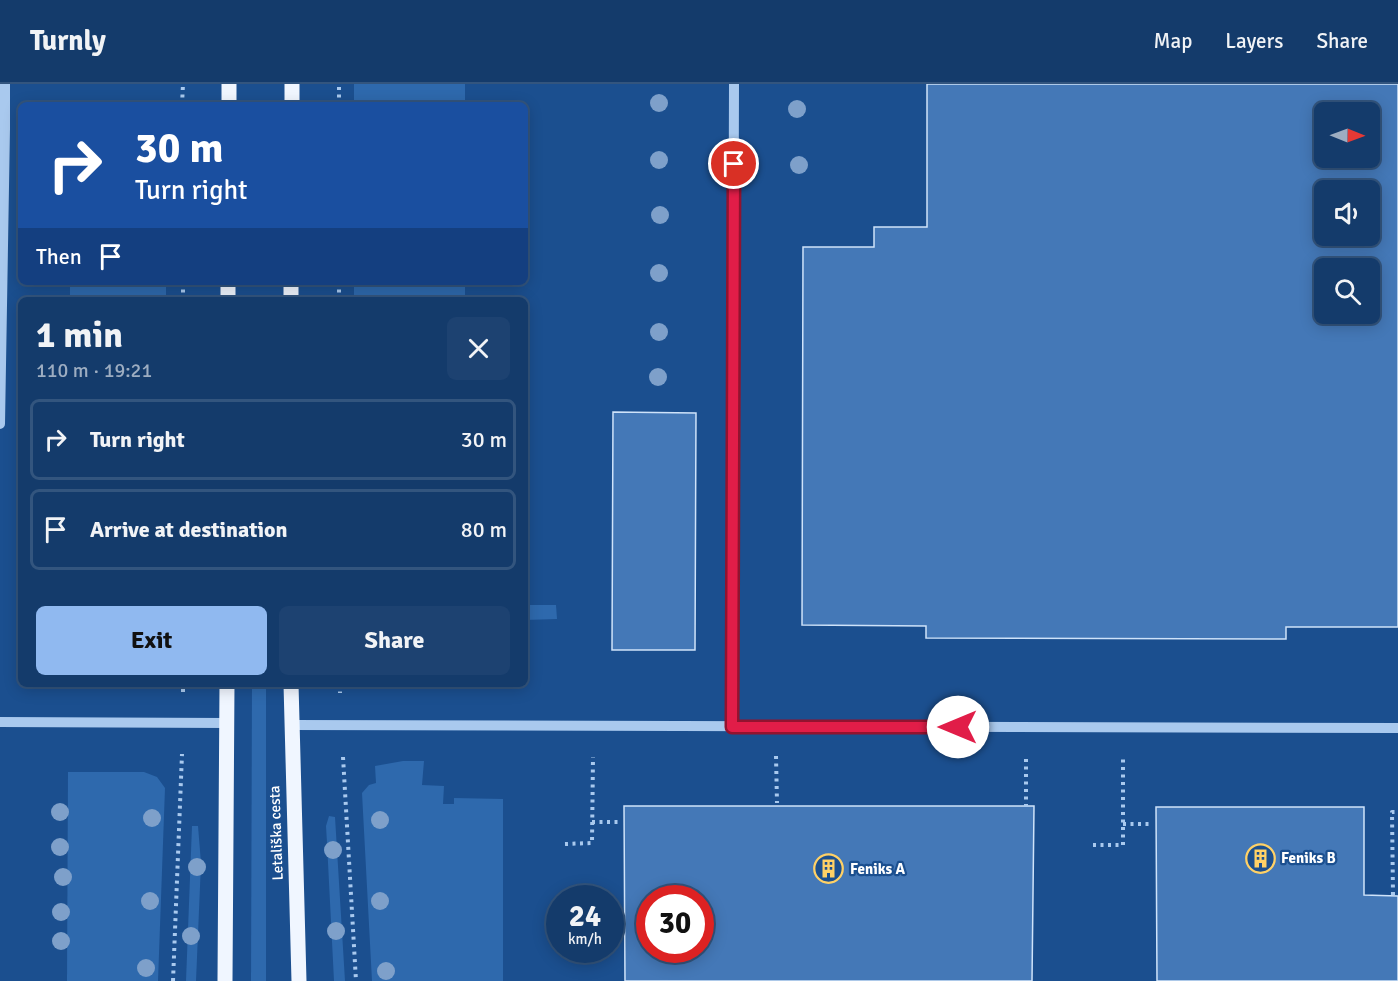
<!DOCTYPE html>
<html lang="en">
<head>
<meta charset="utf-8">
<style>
	body { margin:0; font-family:Signika,sans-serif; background:#1d4271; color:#f1f3f6; height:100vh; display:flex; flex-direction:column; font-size:22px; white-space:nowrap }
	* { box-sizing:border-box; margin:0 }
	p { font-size:20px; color:#9dadc1 }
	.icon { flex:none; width:33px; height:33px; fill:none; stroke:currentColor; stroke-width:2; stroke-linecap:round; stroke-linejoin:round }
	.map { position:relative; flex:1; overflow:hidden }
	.sheet { position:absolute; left:18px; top:213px; width:510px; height:390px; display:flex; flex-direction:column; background:#143b6b; border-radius:9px; box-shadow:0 3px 15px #0003,0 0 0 2px #33557e }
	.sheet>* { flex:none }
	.top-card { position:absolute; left:18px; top:18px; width:510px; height:183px; border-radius:9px; box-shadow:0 3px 15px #0003,0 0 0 2px #33557e; background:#1a4fa0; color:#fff; overflow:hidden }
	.needle { width:39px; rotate:91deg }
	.controls { position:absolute; left:1314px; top:18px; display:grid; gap:12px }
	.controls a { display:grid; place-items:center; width:66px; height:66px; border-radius:9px; background:#143b6b; box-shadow:0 3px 15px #0003,0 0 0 2px #33557e; font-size:30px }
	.speed { position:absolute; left:546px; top:801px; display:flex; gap:12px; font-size:30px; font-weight:700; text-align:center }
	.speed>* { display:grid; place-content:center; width:78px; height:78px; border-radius:50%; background:#143b6b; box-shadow:0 3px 15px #0003,0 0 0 2px #33557e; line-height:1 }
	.speed small { font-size:15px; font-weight:400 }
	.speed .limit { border:9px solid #d22; background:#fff; color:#111 }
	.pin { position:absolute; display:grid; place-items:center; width:51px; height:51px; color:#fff; margin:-26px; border:3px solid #fff; border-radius:50%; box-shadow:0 2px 6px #0007 }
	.me { position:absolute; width:66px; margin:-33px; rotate:270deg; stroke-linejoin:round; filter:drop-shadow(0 0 4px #0008) }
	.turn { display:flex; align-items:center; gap:21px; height:126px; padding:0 18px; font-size:27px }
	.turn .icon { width:78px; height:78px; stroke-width:2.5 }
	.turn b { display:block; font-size:42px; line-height:51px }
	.then { display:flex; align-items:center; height:57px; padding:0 18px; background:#0003; gap:12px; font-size:22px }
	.round { display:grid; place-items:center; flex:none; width:63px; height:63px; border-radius:9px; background:#1d4271 }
	.overview { display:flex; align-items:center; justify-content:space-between; height:102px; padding:0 18px }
	h1 { font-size:36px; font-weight:700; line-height:45px }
	.action { display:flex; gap:12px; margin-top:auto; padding:12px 18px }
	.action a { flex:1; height:69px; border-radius:9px; background:#90b9f0; color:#111; font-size:24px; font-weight:700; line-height:69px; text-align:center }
	.action a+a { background:#1d4271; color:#f1f3f6 }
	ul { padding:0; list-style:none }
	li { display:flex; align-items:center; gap:18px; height:81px; margin:0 12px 9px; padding:0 6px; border:3px solid #33557e; border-radius:9px }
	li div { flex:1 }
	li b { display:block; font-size:22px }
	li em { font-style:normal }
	header { display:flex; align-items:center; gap:36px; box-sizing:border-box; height:84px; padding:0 30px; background:#143b6b; border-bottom:2px solid #33557e }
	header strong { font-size:28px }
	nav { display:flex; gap:33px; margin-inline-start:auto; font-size:21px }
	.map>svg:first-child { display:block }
	.green { fill:#2e69ad }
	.building { fill:#4478b7; stroke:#cfe3fa; stroke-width:1.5; fill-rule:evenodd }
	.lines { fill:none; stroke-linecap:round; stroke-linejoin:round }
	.path { stroke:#a9c9ee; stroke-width:4; stroke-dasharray:3 4.5; stroke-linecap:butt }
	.minor { stroke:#a9c9ee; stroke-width:10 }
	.major { stroke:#f0f6ff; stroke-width:15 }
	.tree { fill:#7ea0ca }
	.route-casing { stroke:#92132f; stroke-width:15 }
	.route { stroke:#e11d48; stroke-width:10 }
	.labels { text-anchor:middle; stroke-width:4.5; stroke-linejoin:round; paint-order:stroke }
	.street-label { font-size:15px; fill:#fff; stroke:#1b4f8f }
	.poi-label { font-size:15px; font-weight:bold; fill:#fff; stroke:#1b4f8f; text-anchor:start }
</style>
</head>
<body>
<header>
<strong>Turnly</strong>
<nav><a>Map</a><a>Layers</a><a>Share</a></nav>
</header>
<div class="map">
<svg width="1398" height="897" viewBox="0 0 1398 897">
	<rect width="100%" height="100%" fill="#1b4f8f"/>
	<!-- green -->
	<g class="green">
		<rect x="354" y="0" width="111" height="21"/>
		<rect x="70" y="198" width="96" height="18"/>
		<rect x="354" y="198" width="111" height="18"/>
		<path d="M525,521H556L557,535L525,536Z"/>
		<path d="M252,600H266V897H251Z"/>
		<path d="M403,677H424L422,701L444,702L443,720H454V714L503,715V897H372L362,709L369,701L376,699L375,682Z"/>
		<path d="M68,688H144L157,693L165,704L158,897H67Z"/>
		<path d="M329,732L335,733L345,897H334L327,759L326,742Z"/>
		<path d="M192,742H198L201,779L196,897H186Z"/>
	</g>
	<!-- building -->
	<g class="building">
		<path d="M927,0H1398V543H1286V555L926,554V542L802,541L803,163H874V143H927ZM1324,28H1370V74H1324ZM1324,106H1370V152H1324ZM1324,184H1370V230H1324Z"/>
		<path d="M613,328L696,329L695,566H612Z"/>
		<path d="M624,722H1034L1032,897H625ZM650,814H700V866H650Z"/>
		<path d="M1156,723H1364V811L1398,812V897H1157Z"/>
	</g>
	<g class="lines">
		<!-- path -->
		<g class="path">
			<path d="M182,21L183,0"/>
			<path d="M339,21V0"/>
			<path d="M183,198V216"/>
			<path d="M339,216V198"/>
			<path d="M340,600V609"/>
			<path d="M183,608V600"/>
			<path d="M776,672L777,719"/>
			<path d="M343,673L356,897"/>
			<path d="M1026,723V675"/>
			<path d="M592,738H620"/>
			<path d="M1123,740H1151"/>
			<path d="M565,760L592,759L593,673"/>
			<path d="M1093,761H1123V674"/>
			<path d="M1393,811L1392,728H1398"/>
			<path d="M173,897L182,670"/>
		</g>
		<!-- minor -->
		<g class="minor">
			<path d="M0,44H5L0,340"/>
			<path d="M5,44V0"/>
			<path d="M0,638L227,639"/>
			<path d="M291,641L1398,644"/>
			<path d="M732,643L734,0"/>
		</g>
		<!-- major -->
		<g class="major">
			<path d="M229,21V0"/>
			<path d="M292,21V0"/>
			<path d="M228,216V198"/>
			<path d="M291,216V198"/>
			<path d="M291,600L299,897"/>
			<path d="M225,897L227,600"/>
		</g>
	</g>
	<!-- trees -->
	<g class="tree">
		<circle cx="659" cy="19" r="9"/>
		<circle cx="797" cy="25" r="9"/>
		<circle cx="659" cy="76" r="9"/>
		<circle cx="799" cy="81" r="9"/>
		<circle cx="660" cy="131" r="9"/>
		<circle cx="659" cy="189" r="9"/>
		<circle cx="659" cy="248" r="9"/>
		<circle cx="658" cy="293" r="9"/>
		<circle cx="60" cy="728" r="9"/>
		<circle cx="152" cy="734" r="9"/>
		<circle cx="380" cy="736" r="9"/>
		<circle cx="60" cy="763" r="9"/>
		<circle cx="333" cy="766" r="9"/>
		<circle cx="197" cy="783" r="9"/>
		<circle cx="63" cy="793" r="9"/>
		<circle cx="150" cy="817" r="9"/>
		<circle cx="380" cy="817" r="9"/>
		<circle cx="61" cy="828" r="9"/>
		<circle cx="336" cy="847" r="9"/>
		<circle cx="191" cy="852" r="9"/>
		<circle cx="61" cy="857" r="9"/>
		<circle cx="146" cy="884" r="9"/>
		<circle cx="386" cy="887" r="9"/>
	</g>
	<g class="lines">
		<defs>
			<path id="route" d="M734,80L732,643H958"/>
		</defs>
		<!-- route casing -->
		<use href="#route" class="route-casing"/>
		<!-- route -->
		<use href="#route" class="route"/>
	</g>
	<!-- icons -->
	<defs>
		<symbol id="building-ring" viewBox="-11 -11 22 22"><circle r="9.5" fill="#1b4f8f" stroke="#ffd166" stroke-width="1.5"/><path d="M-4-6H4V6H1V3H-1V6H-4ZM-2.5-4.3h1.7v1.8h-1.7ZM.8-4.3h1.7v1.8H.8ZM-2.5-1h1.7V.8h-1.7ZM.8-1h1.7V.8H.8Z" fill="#ffd166"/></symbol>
	</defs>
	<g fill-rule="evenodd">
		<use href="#building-ring" x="1244" y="758" width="33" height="33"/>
		<use href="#building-ring" x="812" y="768" width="33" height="33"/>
	</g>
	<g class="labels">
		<!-- street labels -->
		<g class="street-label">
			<text transform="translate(276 749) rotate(-92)" y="5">Letališka cesta</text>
		</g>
		<!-- poi labels -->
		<g class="poi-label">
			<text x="1281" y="779">Feniks B</text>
			<text x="850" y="790">Feniks A</text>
		</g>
	</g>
</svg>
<div class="controls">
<a><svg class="needle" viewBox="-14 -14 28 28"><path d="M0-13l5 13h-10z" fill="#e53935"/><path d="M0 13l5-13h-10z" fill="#9dadc1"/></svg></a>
<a><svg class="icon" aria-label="sound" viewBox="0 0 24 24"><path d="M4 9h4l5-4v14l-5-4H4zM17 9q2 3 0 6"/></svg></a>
<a><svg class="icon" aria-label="search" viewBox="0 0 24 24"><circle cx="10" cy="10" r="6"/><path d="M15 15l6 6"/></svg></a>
</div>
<div class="speed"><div>24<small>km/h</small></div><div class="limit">30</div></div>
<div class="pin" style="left:734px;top:80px;background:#d93025"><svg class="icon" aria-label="arrive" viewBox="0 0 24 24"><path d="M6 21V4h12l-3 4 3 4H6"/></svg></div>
<svg class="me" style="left:958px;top:643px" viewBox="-20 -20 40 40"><circle r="19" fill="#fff"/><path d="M0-13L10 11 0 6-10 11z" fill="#e11d48"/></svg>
<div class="top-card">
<div class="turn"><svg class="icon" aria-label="right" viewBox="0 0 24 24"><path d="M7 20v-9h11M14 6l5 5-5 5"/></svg><div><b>30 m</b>Turn right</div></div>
<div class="then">Then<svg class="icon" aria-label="arrive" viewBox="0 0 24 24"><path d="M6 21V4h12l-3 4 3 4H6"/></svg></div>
</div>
<section class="sheet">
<div class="overview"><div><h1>1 min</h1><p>110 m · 19:21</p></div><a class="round"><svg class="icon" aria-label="close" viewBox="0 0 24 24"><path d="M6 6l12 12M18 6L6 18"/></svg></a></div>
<ul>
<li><svg class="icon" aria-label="right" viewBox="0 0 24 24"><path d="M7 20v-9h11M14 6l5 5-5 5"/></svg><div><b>Turn right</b></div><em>30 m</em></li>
<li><svg class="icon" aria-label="arrive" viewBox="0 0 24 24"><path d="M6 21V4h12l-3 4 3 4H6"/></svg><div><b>Arrive at destination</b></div><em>80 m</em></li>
</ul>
<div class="action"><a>Exit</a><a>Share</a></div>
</section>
</div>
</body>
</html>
